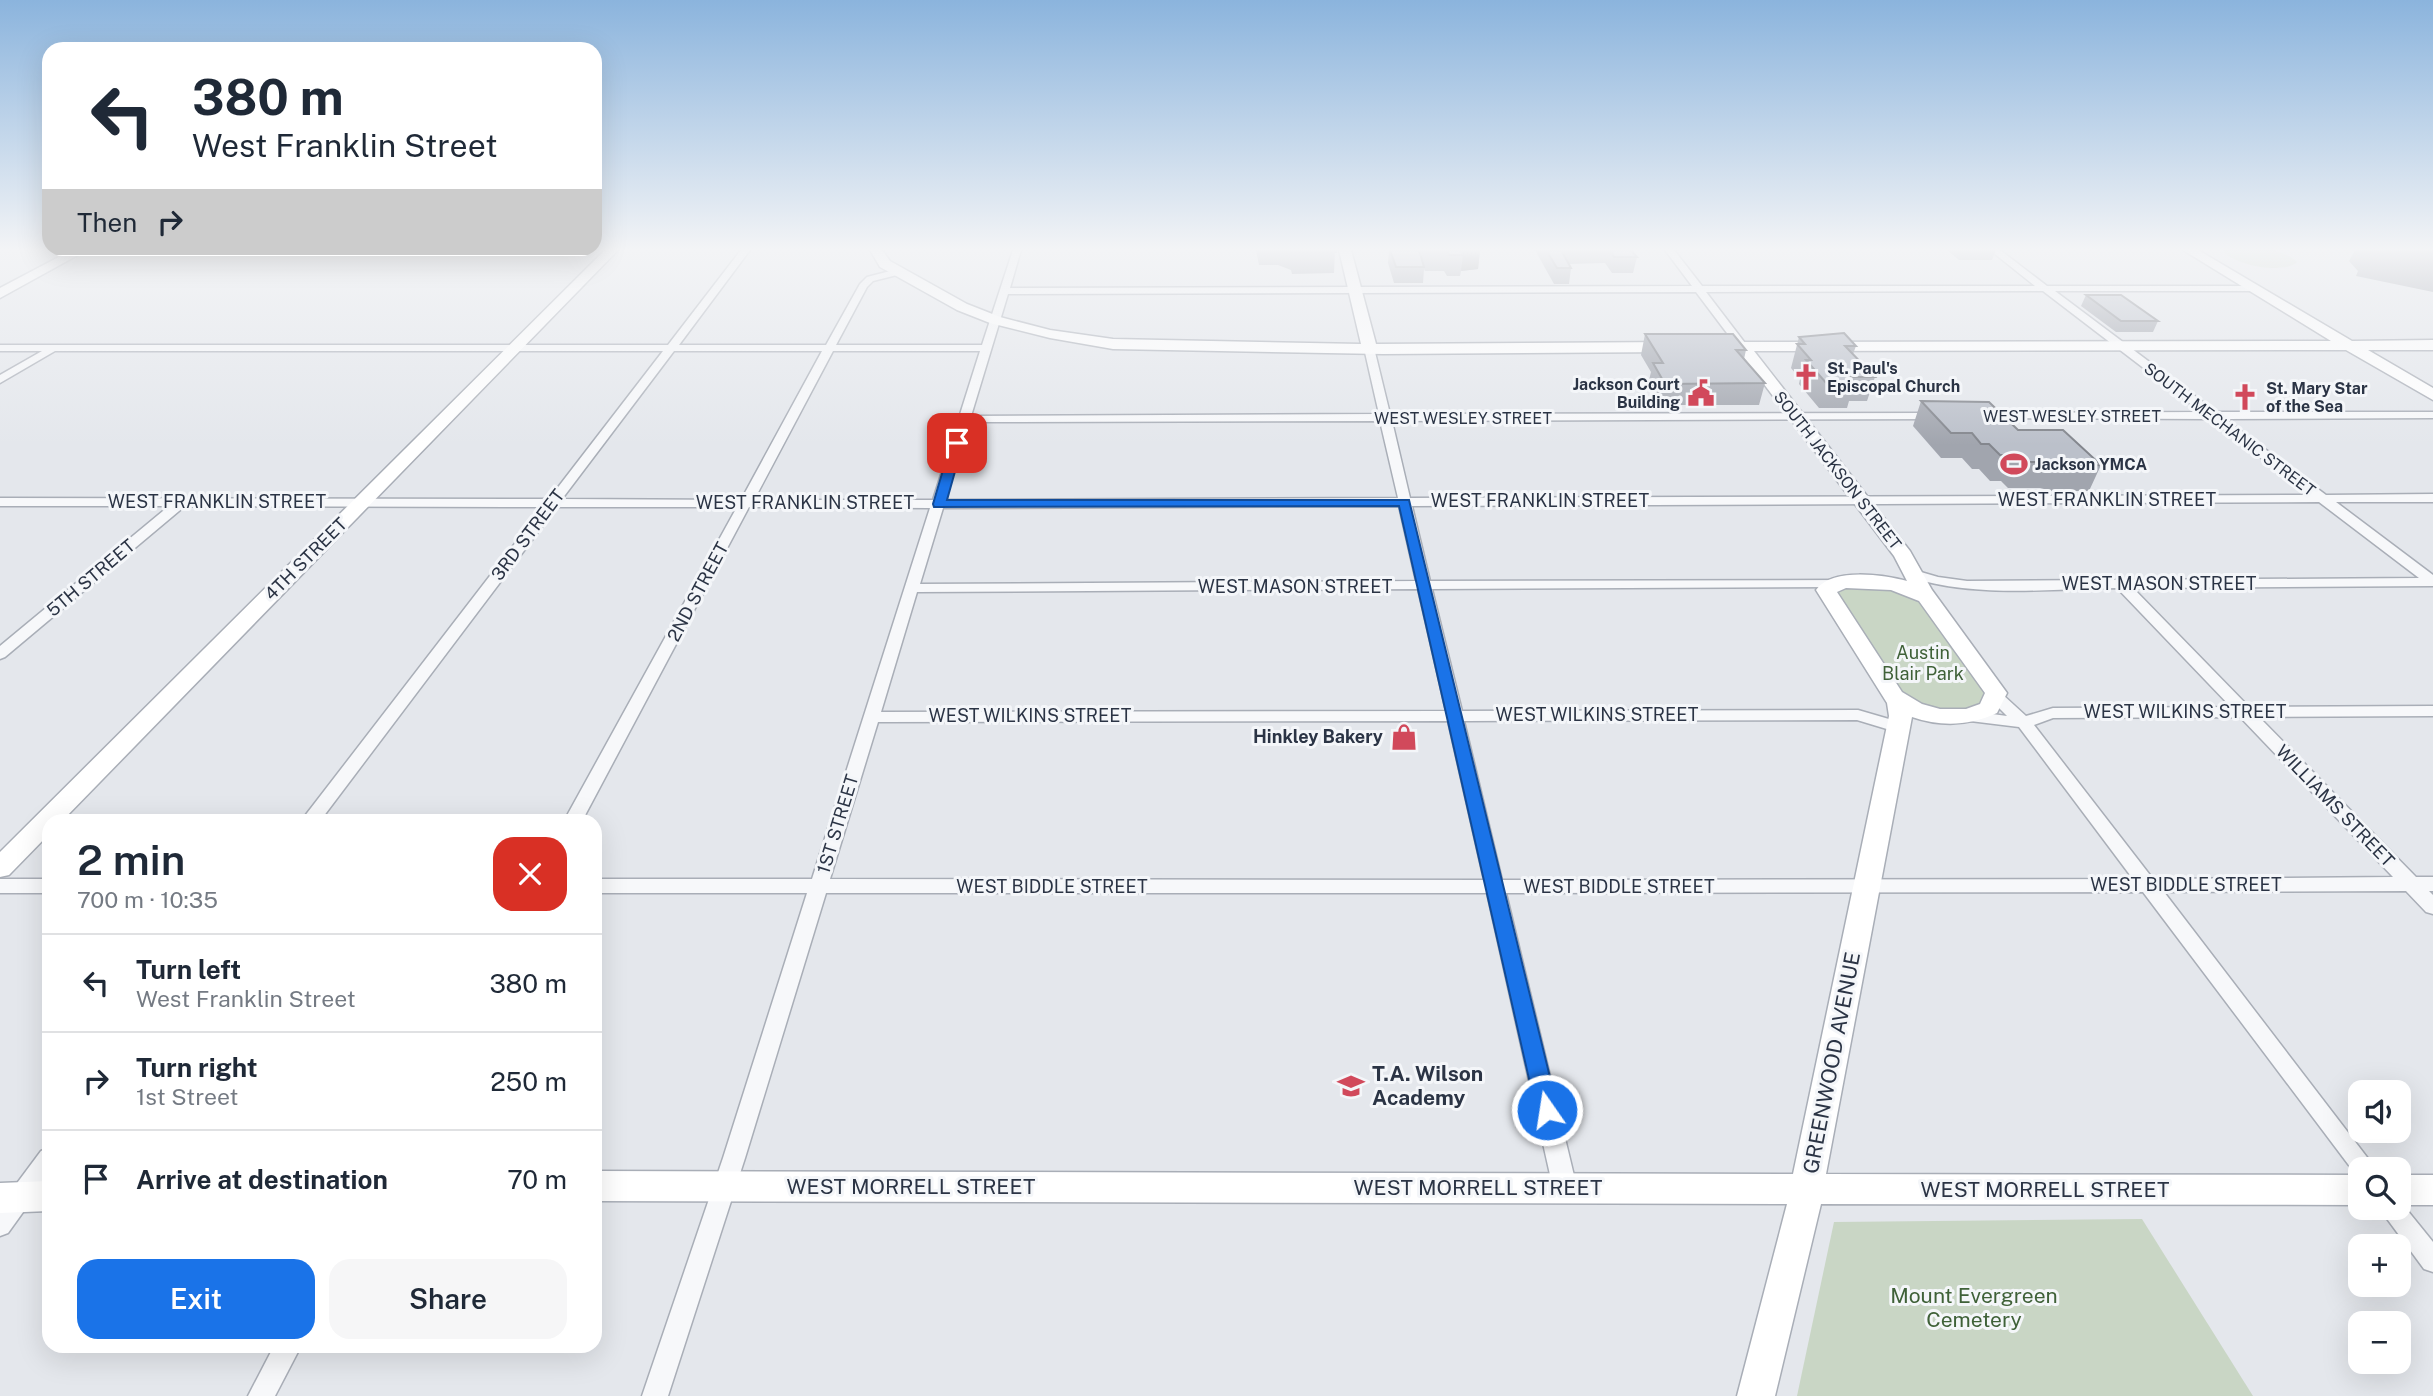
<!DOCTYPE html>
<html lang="en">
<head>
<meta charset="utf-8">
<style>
	body { margin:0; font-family:"Public Sans",sans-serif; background:#f6f6f7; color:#1f2937; height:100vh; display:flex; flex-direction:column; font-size:26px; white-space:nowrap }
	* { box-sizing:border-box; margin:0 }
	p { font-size:23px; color:#747a83 }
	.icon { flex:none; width:38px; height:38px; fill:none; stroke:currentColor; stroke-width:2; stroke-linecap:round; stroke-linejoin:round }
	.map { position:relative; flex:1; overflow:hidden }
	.details { position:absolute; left:42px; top:814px; width:560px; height:539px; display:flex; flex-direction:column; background:#fff; border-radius:21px; box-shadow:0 7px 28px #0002 }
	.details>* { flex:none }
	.hud { position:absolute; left:42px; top:42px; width:560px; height:214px; border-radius:21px; box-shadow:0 7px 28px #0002; background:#fff; color:#1f2937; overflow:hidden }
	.tools { position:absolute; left:2348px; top:1080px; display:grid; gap:14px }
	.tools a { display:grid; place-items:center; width:63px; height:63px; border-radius:14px; background:#fff; box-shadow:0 7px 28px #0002; font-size:35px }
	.pin { position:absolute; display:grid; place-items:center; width:60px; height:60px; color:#fff; margin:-30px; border-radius:14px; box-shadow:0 4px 10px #0006 }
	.me { position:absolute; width:77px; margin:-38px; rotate:347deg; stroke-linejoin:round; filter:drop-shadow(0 0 5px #0008) }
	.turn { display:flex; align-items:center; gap:24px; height:147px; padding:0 35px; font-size:32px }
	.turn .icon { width:91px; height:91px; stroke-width:2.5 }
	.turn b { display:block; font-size:49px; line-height:60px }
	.then { display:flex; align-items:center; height:66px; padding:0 35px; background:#0003; gap:14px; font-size:26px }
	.round { display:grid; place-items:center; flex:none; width:74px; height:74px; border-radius:21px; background:#f6f6f7 }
	.head { display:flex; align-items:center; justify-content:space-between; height:119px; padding:0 35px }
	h1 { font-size:42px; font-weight:600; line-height:52px }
	.primary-button { display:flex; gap:14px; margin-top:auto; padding:14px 35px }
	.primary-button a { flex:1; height:80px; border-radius:21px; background:#1a73e8; color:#fff; font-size:28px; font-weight:600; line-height:80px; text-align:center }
	.primary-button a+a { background:#f6f6f7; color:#1f2937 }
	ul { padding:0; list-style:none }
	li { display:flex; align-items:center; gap:21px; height:98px; padding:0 35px; border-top:2px solid #e0e1e3 }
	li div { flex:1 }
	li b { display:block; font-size:26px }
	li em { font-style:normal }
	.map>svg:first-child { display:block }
	.green { fill:#c9d6c5 }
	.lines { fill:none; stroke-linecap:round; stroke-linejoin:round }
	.street-casing { stroke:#a9aeb7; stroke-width:3 }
	.secondary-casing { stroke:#a9aeb7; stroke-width:3 }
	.street { fill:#f7f8fa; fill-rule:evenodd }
	.secondary { fill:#fff; fill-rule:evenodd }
	.wall { fill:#a1a5ae }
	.shaded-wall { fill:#83868d }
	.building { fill:#bbc0ca; stroke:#83868d; stroke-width:2 }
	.route { fill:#1a73e8; stroke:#114b97; stroke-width:2 }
	.labels { text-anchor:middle; stroke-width:6; stroke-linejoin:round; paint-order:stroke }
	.far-poi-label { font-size:16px; font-weight:bold; fill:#2b3445; stroke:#f4f6f9; text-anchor:start }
	.far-street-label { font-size:16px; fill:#2b3445; stroke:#f4f6f9 }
	.street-label { font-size:18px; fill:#2b3445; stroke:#f4f6f9 }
	.park-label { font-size:18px; fill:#3f6138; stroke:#f4f6f9 }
	.poi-label { font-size:18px; font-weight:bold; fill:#2b3445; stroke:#f4f6f9; text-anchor:end }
	.near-street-label { font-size:21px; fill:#2b3445; stroke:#f4f6f9 }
	.near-poi-label { font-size:21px; font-weight:bold; fill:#2b3445; stroke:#f4f6f9; text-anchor:start }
	.near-park-label { font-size:21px; fill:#3f6138; stroke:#f4f6f9 }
</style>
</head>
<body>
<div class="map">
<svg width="2433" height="1396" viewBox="0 0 2433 1396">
	<rect width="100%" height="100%" fill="#e4e7ec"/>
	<!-- green -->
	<g class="green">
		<path d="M2223,250C2246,250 2279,244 2297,262C2284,275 2231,265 2223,250Z"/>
		<path d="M1829,587H1909L1992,684L1982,712L1909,707Z"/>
		<path d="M2142,1219L2253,1396H1797L1834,1222Z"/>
	</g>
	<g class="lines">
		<defs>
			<g id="street">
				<path d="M741,250H750L679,345H826L860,284L867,277L898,269L903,272L901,274L873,281L867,287L836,345H982L1013,250H1021L1010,288L1692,286L1665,250H1674L1702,286H2035L1990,250H2000L2047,286H2256L2258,288L2253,291H2055L2216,412H2433V418L2225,419L2326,495L2433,494V502H2336L2433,575V586L2133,588L2249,707L2433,706V716L2259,717L2416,877H2433V891H2429L2433,895V914L2426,912L2406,891L2164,892L2376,1169H2361V1178L2357,1176L2143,892L1506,893L1577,1188L1573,1195L1565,1198L1557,1195L1553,1188L1487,893H826L745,1158L668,1396H642L723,1158L807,893H595V879H812L930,508L749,507L582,821H564L737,507H557L320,821H301L543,507L185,506L5,657L0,659V646L169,506H0V498L549,499L663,351H55L0,383V375L42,351H0V345H668ZM2043,291L2201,412L1982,413L1976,416L1978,418L2210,419L2310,495L1410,498L1392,421L1935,419L1941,416L1935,413L1390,414L1374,348L1369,345L1364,348L1379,414L971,416L1008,294L1696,292L1739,349L1743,350L1748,347L1706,292ZM674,351H822L741,500L562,499ZM833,351H980L933,500H754ZM1380,421L1398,498L945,500L969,422ZM2319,502L2419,578L1967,581L1938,577L1914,570L1909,571L1907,574L1909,577C1975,598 2049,589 2117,588L2231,707L2053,708L2026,716L2002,694L1996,692L1988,697L2007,716L1970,711L1962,716L1970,721L2019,727L2133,879L1502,880L1464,721L1857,720L1900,733L1908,728L1906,724L1858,710L1462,711L1432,589L1839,587L1844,586L1846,583L1844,580L1430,581L1412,506ZM1399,506L1416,581L920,584L943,508ZM1418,589L1446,711L881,712L917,592ZM2240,717L2393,877L2153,879L2034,725L2053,718ZM1448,721L1484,880L830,879L878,722Z"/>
				<rect x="0" y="879" width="49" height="14"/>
				<path d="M49,1148V1176L8,1233L0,1236V1206L41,1151Z"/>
				<path d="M2399,1200L2433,1242V1272L2424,1269L2385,1216L2382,1208H2399Z"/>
				<path d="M274,1346H301L275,1396H248Z"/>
			</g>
			<g id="secondary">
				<path d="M72,250H87L0,298V288Z"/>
				<path d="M605,250H618L62,821H49V834L9,875L0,877V852Z"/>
				<path d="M870,250H882L890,261L967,304L1000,317L1050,330L1113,339L1361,344L1339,250H1351L1376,344L1674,342L1682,347L1674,352L1383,354L1113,349L1050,338L990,323L957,310L880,267Z"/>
				<path d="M2183,250H2198L2352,341L2433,340V350H2368L2433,388V400L2346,350L1754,351L1910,551L1932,590L2007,693L1997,713C1969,726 1941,727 1912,717L1826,1174L2361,1175V1205L1821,1204L1775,1396H1737L1787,1204L595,1201V1171L1793,1174L1889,716L1887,703L1816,590C1833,567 1883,575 1907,581L1894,556L1739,351L1715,352L1707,347L1715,342L2331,341ZM1846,588L1891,590L1919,601L1985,693L1980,704L1966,709H1940L1922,704L1902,692L1837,592Z"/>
				<rect x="2399" y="1175" width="34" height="30"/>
				<path d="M49,1181V1211L0,1213V1183Z"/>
			</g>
		</defs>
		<!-- street casing -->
		<use href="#street" class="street-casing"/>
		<!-- secondary casing -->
		<use href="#secondary" class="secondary-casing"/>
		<!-- street -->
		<use href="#street" class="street"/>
		<!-- secondary -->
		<use href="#secondary" class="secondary"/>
	</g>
	<!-- wall -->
	<g class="wall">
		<path d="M1256,250H1335L1334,273L1292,274L1291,270L1278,265H1259Z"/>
		<path d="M1389,250H1480L1478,269L1461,271L1460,276H1447L1444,271H1425L1424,269L1423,283H1394L1388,263Z"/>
		<path d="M1535,250H1631L1637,257L1633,273H1612L1605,263L1569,264L1571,268L1569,284H1554Z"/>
		<path d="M1947,250H1996L1992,260H1959Z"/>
		<path d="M2355,250H2433V292L2356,276L2358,271L2349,261Z"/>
		<path d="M2086,295L2158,321L2153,332H2116L2081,306Z"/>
		<path d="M1645,334L1746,350L1744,359L1765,383L1759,405H1660L1648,384L1651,372L1641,355Z"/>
		<path d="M1799,337L1856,346L1853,354L1875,377L1867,401H1849L1847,408H1819L1799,384L1800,379L1791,368Z"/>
		<path d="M1921,401L2018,430L2101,465L2089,491H2052L2040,488H2008L2001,481H1990L1979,469H1972L1962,458H1941L1913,426Z"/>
	</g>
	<!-- shaded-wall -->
	<path class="shaded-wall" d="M1466,250H1480L1478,269L1461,271L1463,255L1461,251Z"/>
	<!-- building -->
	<g class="building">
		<path d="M1292,250H1335L1336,252H1292Z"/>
		<path d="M1390,250H1419L1424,267H1396Z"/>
		<path d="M1427,250H1466L1461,251L1463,255H1449L1447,250Z"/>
		<path d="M1546,250H1561L1571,268H1557Z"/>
		<path d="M1610,250H1631L1637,257H1614Z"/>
		<path d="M2086,295H2121L2158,321H2121Z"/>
		<path d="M1844,333L1856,346H1845L1875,377H1849L1855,383L1827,384L1806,360H1811L1797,344H1805L1799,337Z"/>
		<path d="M1645,334H1733L1746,350H1736L1765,383L1665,384L1653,363H1663Z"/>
		<path d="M1921,401L1989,402L2018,430H2063L2101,465L2063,466L2051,462H2019L2012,455H2000L1989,444H1981L1972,433H1951Z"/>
	</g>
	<!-- sky -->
	<linearGradient id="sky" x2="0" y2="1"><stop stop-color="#8bb4dd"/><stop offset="0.56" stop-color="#f3f4f6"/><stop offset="1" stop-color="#f3f4f6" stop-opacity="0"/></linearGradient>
	<rect width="2433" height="445" fill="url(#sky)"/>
	<!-- route -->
	<path class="route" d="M957,439L963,443L947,500H1409L1558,1110L1555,1116L1547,1119L1539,1116L1536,1110L1399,506L934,507L933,504L951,443Z"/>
	<!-- icons -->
	<defs>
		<symbol id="church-bare" viewBox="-9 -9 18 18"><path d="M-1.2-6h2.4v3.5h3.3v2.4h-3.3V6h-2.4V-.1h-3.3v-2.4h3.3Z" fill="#d1495b" stroke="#f4f6f9" stroke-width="2.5" paint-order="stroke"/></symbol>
		<symbol id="civic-bare" viewBox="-9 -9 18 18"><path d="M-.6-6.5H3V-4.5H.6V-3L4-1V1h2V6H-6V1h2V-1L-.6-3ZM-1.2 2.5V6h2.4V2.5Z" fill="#d1495b" stroke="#f4f6f9" stroke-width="2.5" paint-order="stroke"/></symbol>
		<symbol id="stadium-bare" viewBox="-9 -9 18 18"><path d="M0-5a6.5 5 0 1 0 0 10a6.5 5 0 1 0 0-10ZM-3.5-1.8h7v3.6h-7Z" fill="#d1495b" stroke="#f4f6f9" stroke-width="2.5" paint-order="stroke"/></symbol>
		<symbol id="shop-bare" viewBox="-9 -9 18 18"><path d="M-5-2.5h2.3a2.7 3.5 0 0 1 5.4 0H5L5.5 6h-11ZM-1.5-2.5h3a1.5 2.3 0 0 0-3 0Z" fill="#d1495b" stroke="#f4f6f9" stroke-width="2.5" paint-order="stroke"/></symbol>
		<symbol id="school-bare" viewBox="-9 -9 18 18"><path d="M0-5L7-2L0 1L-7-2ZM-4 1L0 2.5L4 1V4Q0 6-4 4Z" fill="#d1495b" stroke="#f4f6f9" stroke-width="2.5" paint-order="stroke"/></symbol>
	</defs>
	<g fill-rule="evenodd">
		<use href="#church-bare" x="1787" y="358" width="38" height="38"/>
		<use href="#civic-bare" x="1682" y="374" width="38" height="38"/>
		<use href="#church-bare" x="2226" y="378" width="38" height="38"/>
		<use href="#stadium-bare" x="1995" y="445" width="38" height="38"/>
		<use href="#shop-bare" x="1385" y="718" width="38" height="38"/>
		<use href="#school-bare" x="1332" y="1067" width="38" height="38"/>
	</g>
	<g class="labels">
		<!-- far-poi labels -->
		<g class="far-poi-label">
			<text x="1827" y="374">St. Paul's<tspan x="1827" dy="18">Episcopal Church</tspan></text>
			<text x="1680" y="390" text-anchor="end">Jackson Court<tspan x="1680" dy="18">Building</tspan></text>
			<text x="2266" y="394">St. Mary Star<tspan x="2266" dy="18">of the Sea</tspan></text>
			<text x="2035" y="470">Jackson YMCA</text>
		</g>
		<!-- far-street labels -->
		<g class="far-street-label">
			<text x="2072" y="422">WEST WESLEY STREET</text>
			<text x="1463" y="424">WEST WESLEY STREET</text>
			<text transform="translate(2230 429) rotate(37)" y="6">SOUTH MECHANIC STREET</text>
			<text transform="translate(1838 470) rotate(52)" y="6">SOUTH JACKSON STREET</text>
		</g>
		<!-- street labels -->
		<g class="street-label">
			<text x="2107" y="506">WEST FRANKLIN STREET</text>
			<text x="1540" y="507">WEST FRANKLIN STREET</text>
			<text x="217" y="508">WEST FRANKLIN STREET</text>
			<text x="805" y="509">WEST FRANKLIN STREET</text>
			<text transform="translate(528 535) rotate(-53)" y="6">3RD STREET</text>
			<text transform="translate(306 559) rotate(-45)" y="6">4TH STREET</text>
			<text transform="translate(91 578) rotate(-40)" y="6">5TH STREET</text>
			<text x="2159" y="590">WEST MASON STREET</text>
			<text x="1295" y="593">WEST MASON STREET</text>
			<text transform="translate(698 592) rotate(-62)" y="6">2ND STREET</text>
			<text x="2185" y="718">WEST WILKINS STREET</text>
			<text x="1597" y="721">WEST WILKINS STREET</text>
			<text x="1030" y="722">WEST WILKINS STREET</text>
			<text transform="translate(2335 806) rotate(46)" y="6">WILLIAMS STREET</text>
			<text transform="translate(838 824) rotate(-73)" y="6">1ST STREET</text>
			<text x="2186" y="891">WEST BIDDLE STREET</text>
			<text x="1052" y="893">WEST BIDDLE STREET</text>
			<text x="1619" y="893">WEST BIDDLE STREET</text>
		</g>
		<!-- park labels -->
		<g class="park-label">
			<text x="1923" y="659">Austin<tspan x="1923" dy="21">Blair Park</tspan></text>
		</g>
		<!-- poi labels -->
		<g class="poi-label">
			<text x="1383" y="743">Hinkley Bakery</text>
		</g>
		<!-- near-street labels -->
		<g class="near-street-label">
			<text transform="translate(1832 1063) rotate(-79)" y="7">GREENWOOD AVENUE</text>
			<text x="911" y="1194">WEST MORRELL STREET</text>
			<text x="1478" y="1195">WEST MORRELL STREET</text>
			<text x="2045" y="1197">WEST MORRELL STREET</text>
		</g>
		<!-- near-poi labels -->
		<g class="near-poi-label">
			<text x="1372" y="1081">T.A. Wilson<tspan x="1372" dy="24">Academy</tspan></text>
		</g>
		<!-- near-park labels -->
		<g class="near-park-label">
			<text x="1974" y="1303">Mount Evergreen<tspan x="1974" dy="24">Cemetery</tspan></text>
		</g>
	</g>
</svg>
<div class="tools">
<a><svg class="icon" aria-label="sound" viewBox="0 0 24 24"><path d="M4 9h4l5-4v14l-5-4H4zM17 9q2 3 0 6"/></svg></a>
<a><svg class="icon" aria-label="search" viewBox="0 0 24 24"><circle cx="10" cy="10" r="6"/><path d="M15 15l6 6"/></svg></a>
<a>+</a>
<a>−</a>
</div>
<div class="pin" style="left:957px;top:443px;background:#d93025"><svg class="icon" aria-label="arrive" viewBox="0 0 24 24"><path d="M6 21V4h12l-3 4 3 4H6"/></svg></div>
<svg class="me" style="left:1547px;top:1110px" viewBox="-20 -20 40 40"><circle r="17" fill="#1a73e8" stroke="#fff" stroke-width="3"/><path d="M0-11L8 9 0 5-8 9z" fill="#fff"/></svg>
<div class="hud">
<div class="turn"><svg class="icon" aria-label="left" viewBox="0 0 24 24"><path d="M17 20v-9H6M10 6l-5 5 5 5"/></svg><div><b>380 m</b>West Franklin Street</div></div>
<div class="then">Then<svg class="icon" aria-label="right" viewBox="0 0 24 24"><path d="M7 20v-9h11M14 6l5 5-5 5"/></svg></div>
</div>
<section class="details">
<div class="head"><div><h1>2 min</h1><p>700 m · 10:35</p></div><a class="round" style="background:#d93025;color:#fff"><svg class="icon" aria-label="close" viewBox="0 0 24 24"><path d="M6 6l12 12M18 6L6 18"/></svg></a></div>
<ul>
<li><svg class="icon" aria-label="left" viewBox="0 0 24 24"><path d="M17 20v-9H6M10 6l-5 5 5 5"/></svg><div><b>Turn left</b><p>West Franklin Street</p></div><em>380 m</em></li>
<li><svg class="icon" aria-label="right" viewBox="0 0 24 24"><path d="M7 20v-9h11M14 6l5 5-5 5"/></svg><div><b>Turn right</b><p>1st Street</p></div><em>250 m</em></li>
<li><svg class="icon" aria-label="arrive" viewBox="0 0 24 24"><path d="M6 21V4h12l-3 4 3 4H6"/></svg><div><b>Arrive at destination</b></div><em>70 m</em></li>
</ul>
<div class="primary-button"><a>Exit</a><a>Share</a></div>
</section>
</div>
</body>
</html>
